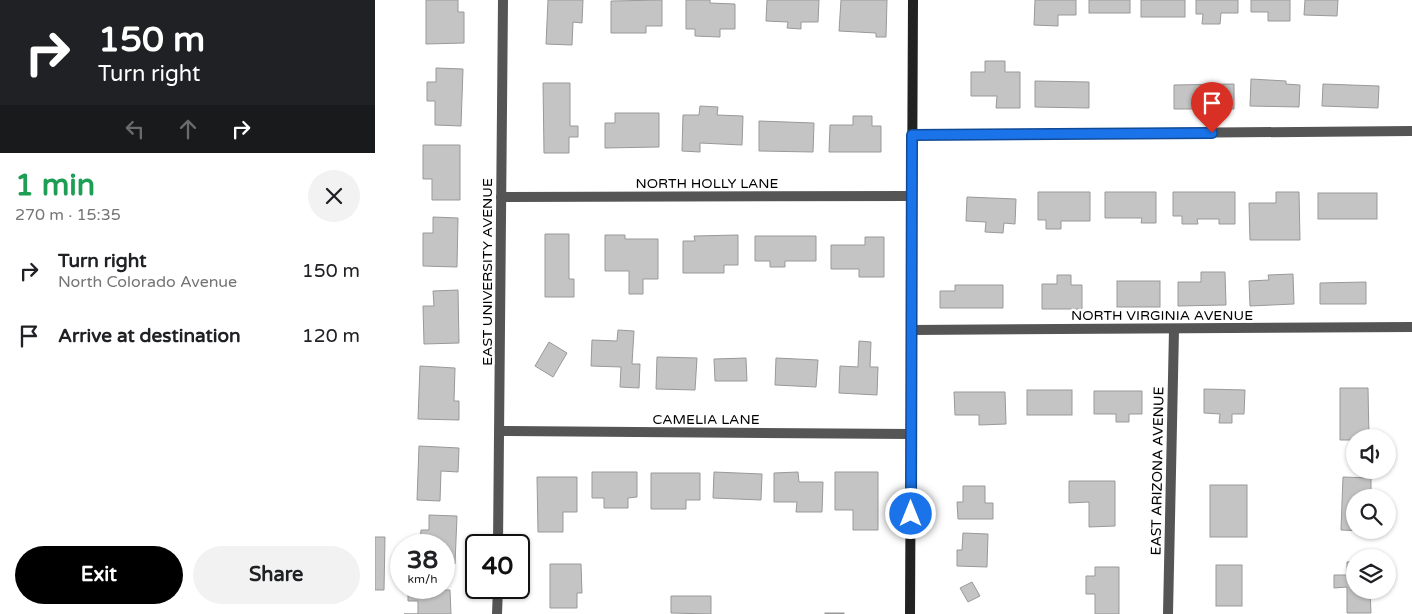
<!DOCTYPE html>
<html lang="en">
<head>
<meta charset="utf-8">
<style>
	body { margin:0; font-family:"Varela Round",sans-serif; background:#f2f2f2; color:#202124; height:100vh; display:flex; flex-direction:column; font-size:19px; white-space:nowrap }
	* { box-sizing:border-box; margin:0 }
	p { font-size:16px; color:#757577 }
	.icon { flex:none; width:28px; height:28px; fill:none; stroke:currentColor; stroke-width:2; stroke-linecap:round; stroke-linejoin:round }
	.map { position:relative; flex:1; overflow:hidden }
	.sheet { display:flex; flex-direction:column; background:#fff; width:375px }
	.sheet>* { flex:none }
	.guide { background:#202124; color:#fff; overflow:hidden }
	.buttons { position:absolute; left:971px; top:429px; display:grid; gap:10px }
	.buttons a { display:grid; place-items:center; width:50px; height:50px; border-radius:50%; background:#fff; box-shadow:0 1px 4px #0004; font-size:25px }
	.speed { position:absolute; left:15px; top:534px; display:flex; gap:10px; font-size:25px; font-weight:700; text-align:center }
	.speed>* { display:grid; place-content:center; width:65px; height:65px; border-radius:50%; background:#fff; box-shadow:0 1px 4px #0004; line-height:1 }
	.speed small { font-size:12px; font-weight:400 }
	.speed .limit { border:2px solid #111; border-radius:8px; background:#fff; color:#111 }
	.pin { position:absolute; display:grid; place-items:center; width:42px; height:42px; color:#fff; margin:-51px -21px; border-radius:50% 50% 50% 0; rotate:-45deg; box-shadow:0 0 5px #0007 }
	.pin .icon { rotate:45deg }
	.me { position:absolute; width:55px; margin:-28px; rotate:0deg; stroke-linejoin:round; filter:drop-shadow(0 0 4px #0008) }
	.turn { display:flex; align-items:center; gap:18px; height:105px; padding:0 15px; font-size:22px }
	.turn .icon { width:65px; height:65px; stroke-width:2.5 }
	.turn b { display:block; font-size:35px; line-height:42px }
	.lanes { display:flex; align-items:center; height:48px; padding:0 15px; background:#0003; justify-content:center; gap:25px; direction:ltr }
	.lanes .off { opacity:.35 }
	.round { display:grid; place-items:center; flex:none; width:52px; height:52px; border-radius:26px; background:#f2f2f2 }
	.summary { display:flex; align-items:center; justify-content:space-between; height:85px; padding:0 15px }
	h1 { font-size:30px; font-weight:800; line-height:38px; color:#1e9e55 }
	.action { display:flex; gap:10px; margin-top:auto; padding:10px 15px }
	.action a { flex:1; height:58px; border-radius:30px; background:#000; color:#fff; font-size:20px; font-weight:800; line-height:58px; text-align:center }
	.action a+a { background:#f2f2f2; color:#202124 }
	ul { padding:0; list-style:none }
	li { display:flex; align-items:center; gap:15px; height:65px; padding:0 15px }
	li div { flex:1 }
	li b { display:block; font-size:19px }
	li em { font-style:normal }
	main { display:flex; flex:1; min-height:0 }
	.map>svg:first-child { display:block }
	.building { fill:#c4c4c4; stroke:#999 }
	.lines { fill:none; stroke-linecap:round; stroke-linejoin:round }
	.street { stroke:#555; stroke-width:10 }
	.secondary { stroke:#222; stroke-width:10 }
	.route-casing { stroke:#114b97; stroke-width:12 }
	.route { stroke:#1a73e8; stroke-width:9 }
	.labels { text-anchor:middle; stroke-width:5; stroke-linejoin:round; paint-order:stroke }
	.street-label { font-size:14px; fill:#000; stroke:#fff }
</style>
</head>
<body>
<main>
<section class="sheet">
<div class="guide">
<div class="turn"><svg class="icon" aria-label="right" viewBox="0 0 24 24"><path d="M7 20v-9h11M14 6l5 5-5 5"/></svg><div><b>150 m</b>Turn right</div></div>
<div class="lanes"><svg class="icon off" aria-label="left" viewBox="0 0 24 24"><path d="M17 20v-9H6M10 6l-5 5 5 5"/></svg><svg class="icon off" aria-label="ahead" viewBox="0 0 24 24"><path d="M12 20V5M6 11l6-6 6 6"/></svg><svg class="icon" aria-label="right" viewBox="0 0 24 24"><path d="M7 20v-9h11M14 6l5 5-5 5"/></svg></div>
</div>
<div class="summary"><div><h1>1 min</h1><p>270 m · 15:35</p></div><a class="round"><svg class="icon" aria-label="close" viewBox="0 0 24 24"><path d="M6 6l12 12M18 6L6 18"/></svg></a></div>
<ul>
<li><svg class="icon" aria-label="right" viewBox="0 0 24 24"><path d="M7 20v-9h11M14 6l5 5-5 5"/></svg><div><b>Turn right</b><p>North Colorado Avenue</p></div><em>150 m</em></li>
<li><svg class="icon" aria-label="arrive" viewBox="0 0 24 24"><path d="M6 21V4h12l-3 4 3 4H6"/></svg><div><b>Arrive at destination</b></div><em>120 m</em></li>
</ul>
<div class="action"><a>Exit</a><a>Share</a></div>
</section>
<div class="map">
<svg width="1037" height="614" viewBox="0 0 1037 614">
	<rect width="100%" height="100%" fill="#fff"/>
	<!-- building -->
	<g class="building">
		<path d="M51,0H83V12H89V43L51,44Z"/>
		<path d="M173,0H208L207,23L198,22L197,45L171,44Z"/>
		<path d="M287,0V26H271V33H236V1Z"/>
		<path d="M311,0H335V3L360,4V29H345V37L320,36V29H311Z"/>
		<path d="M392,0H444L443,22H426V29L412,28L413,22L391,21Z"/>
		<path d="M466,0H512L511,37H501V33L464,31Z"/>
		<path d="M660,0H701V15H683V26L659,25Z"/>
		<rect x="714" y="0" width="41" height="13"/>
		<rect x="766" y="0" width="44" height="17"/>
		<path d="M821,0H863V13H846L845,24H827L828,14H821Z"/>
		<path d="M876,0H915V21H893V12H876Z"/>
		<path d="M930,0H963L962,16L929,15Z"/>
		<path d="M610,61H630V72H645V108H621L622,96H596V72H610Z"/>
		<path d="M61,68L88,69L86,126L60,125V101H52V82H61Z"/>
		<path d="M876,79L911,81V84L925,85L924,107L875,106Z"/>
		<path d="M660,81L714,82V108L660,107Z"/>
		<path d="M168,83H195V126H203V137H194V153H169Z"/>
		<path d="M859,84V109H799V85Z"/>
		<path d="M948,84L1004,86L1003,108L947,106Z"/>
		<path d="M325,106L343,107L342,115L368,116L367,145L325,143V152L307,151L308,115H324Z"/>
		<path d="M240,113H284V147L230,148V123H240Z"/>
		<path d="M478,116H497V126H506V152H454L455,125H478Z"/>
		<path d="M384,121L439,123L438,152L384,151Z"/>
		<path d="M48,145H85V200H57V179H48Z"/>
		<path d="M663,192H715V221H686V229H671V220H663Z"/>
		<path d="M730,192H781V223H766L767,218H730Z"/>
		<path d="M798,192H860V224H844V219H822L823,224H807V216H798Z"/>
		<path d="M901,192H924L925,240H875L874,203H901Z"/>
		<rect x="943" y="193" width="59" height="26"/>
		<path d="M592,197L641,199L640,224L629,223L628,233L610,232L611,222L591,221Z"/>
		<path d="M58,217L83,218L82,267L48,266V233H58Z"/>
		<path d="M170,234H194V279H199V297H170Z"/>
		<path d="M230,235H250V239H283V279H268V294H254V271H230Z"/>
		<path d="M363,235V265H349V273H308V241H320L319,236Z"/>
		<path d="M380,236H441V261H410V267H395V261H380Z"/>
		<path d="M490,237H509V277H484V269H456V245H490Z"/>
		<path d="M826,272H850L851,305L803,306V282H826Z"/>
		<path d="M918,274L919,304L875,306L874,281L894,280L893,275Z"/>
		<path d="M682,275H696V285H707V309H667V284H682Z"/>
		<rect x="742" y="281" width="43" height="26"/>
		<path d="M991,282V304H945V283Z"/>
		<path d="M580,285H628V308H565V291H580Z"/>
		<path d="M83,290L84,343L49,344L48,306H59L58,291Z"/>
		<path d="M243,330L259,331L257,364H265L264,388L245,387L246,367L216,366L217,340L242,341Z"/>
		<path d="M484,341L496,342L495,367H503L502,395L464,393L465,366L483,367Z"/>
		<path d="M174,342L192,353L178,377L160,366Z"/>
		<path d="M282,357L322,358L320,390L281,389Z"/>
		<path d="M371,358L372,381H340L339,359Z"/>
		<path d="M401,358L443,360L441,387L400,385Z"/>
		<path d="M45,366L80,368L79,401H84V420L43,419Z"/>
		<path d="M965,388H993L994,438H980V440H965Z"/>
		<path d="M829,389L870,390L869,414H857V423H844L845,414L829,413Z"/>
		<rect x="652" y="390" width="45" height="25"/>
		<path d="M719,391H767V414H754V422H741V414H719Z"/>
		<path d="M579,392H630L631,424L604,425V415H580Z"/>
		<path d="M44,446L84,448L83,472L66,471L65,501L42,500Z"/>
		<path d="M217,472H262V497L253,498V508H229V498H217Z"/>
		<path d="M339,472L387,474L386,500L338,498Z"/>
		<path d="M423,472L424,482H448L447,512H421L422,502H399V473Z"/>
		<path d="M460,472H503V530H478V510H460Z"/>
		<path d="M276,473H325V500H311V509H276Z"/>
		<path d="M162,477H202V512H188V532H163Z"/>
		<path d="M968,477L996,478V498H980V530L989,531L966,530Z"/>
		<path d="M694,481H740V526L714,527V502L694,503Z"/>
		<rect x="835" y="485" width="37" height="52"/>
		<path d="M588,486H610V503H618V519H583L582,502H588Z"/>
		<path d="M54,515L82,516L80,564H69V545H45L46,530H54Z"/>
		<path d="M588,533L613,534L612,567L582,566V550H587Z"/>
		<path d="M0,537H10L9,590H0Z"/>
		<path d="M980,561V590H995L996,613H972V587L959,588V575H972V562Z"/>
		<path d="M175,564H206L207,593H202V608H175Z"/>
		<rect x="841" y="565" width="26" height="41"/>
		<path d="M720,567H744V614H720V594H711V576H720Z"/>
		<path d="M597,582L605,596L593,602L585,588Z"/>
		<path d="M33,590H75L76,614H29H43V601H33Z"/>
		<path d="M296,596H336V614L296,613Z"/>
		<rect x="450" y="613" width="19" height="1"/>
	</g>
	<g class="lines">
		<!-- street -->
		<g class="street">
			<path d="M537,135L1037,131"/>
			<path d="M126,197L537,196"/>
			<path d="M536,330L1037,327"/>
			<path d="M125,431L536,434"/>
			<path d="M123,545L128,0"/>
			<path d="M122,614L123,588"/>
			<path d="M793,614L799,330"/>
		</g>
		<!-- secondary -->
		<path class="secondary" d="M535,614L538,0"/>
	</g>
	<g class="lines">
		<defs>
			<path id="route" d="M536,514L537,135L837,133"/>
		</defs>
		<!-- route casing -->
		<use href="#route" class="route-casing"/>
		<!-- route -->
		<use href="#route" class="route"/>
	</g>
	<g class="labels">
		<!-- street labels -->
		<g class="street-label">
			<text x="332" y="188">NORTH HOLLY LANE</text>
			<text transform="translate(112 272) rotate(-90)" y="5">EAST UNIVERSITY AVENUE</text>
			<text x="787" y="320">NORTH VIRGINIA AVENUE</text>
			<text x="331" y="424">CAMELIA LANE</text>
			<text transform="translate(782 471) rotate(-89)" y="5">EAST ARIZONA AVENUE</text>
		</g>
	</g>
</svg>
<div class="buttons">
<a><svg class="icon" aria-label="sound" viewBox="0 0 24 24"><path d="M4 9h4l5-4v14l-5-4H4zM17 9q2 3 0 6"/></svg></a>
<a><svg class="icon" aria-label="search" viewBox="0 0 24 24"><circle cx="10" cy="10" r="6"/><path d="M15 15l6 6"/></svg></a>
<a><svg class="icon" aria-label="layers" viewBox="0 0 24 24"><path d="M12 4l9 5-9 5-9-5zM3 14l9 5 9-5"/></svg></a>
</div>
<div class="speed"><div>38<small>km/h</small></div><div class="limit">40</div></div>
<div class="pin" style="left:837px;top:133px;background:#d93025"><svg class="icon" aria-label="arrive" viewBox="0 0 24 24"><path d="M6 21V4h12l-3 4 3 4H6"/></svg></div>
<svg class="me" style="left:536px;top:514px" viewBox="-20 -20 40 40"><circle r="17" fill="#1a73e8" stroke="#fff" stroke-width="3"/><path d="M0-11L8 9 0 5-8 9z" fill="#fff"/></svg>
</div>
</main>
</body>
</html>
